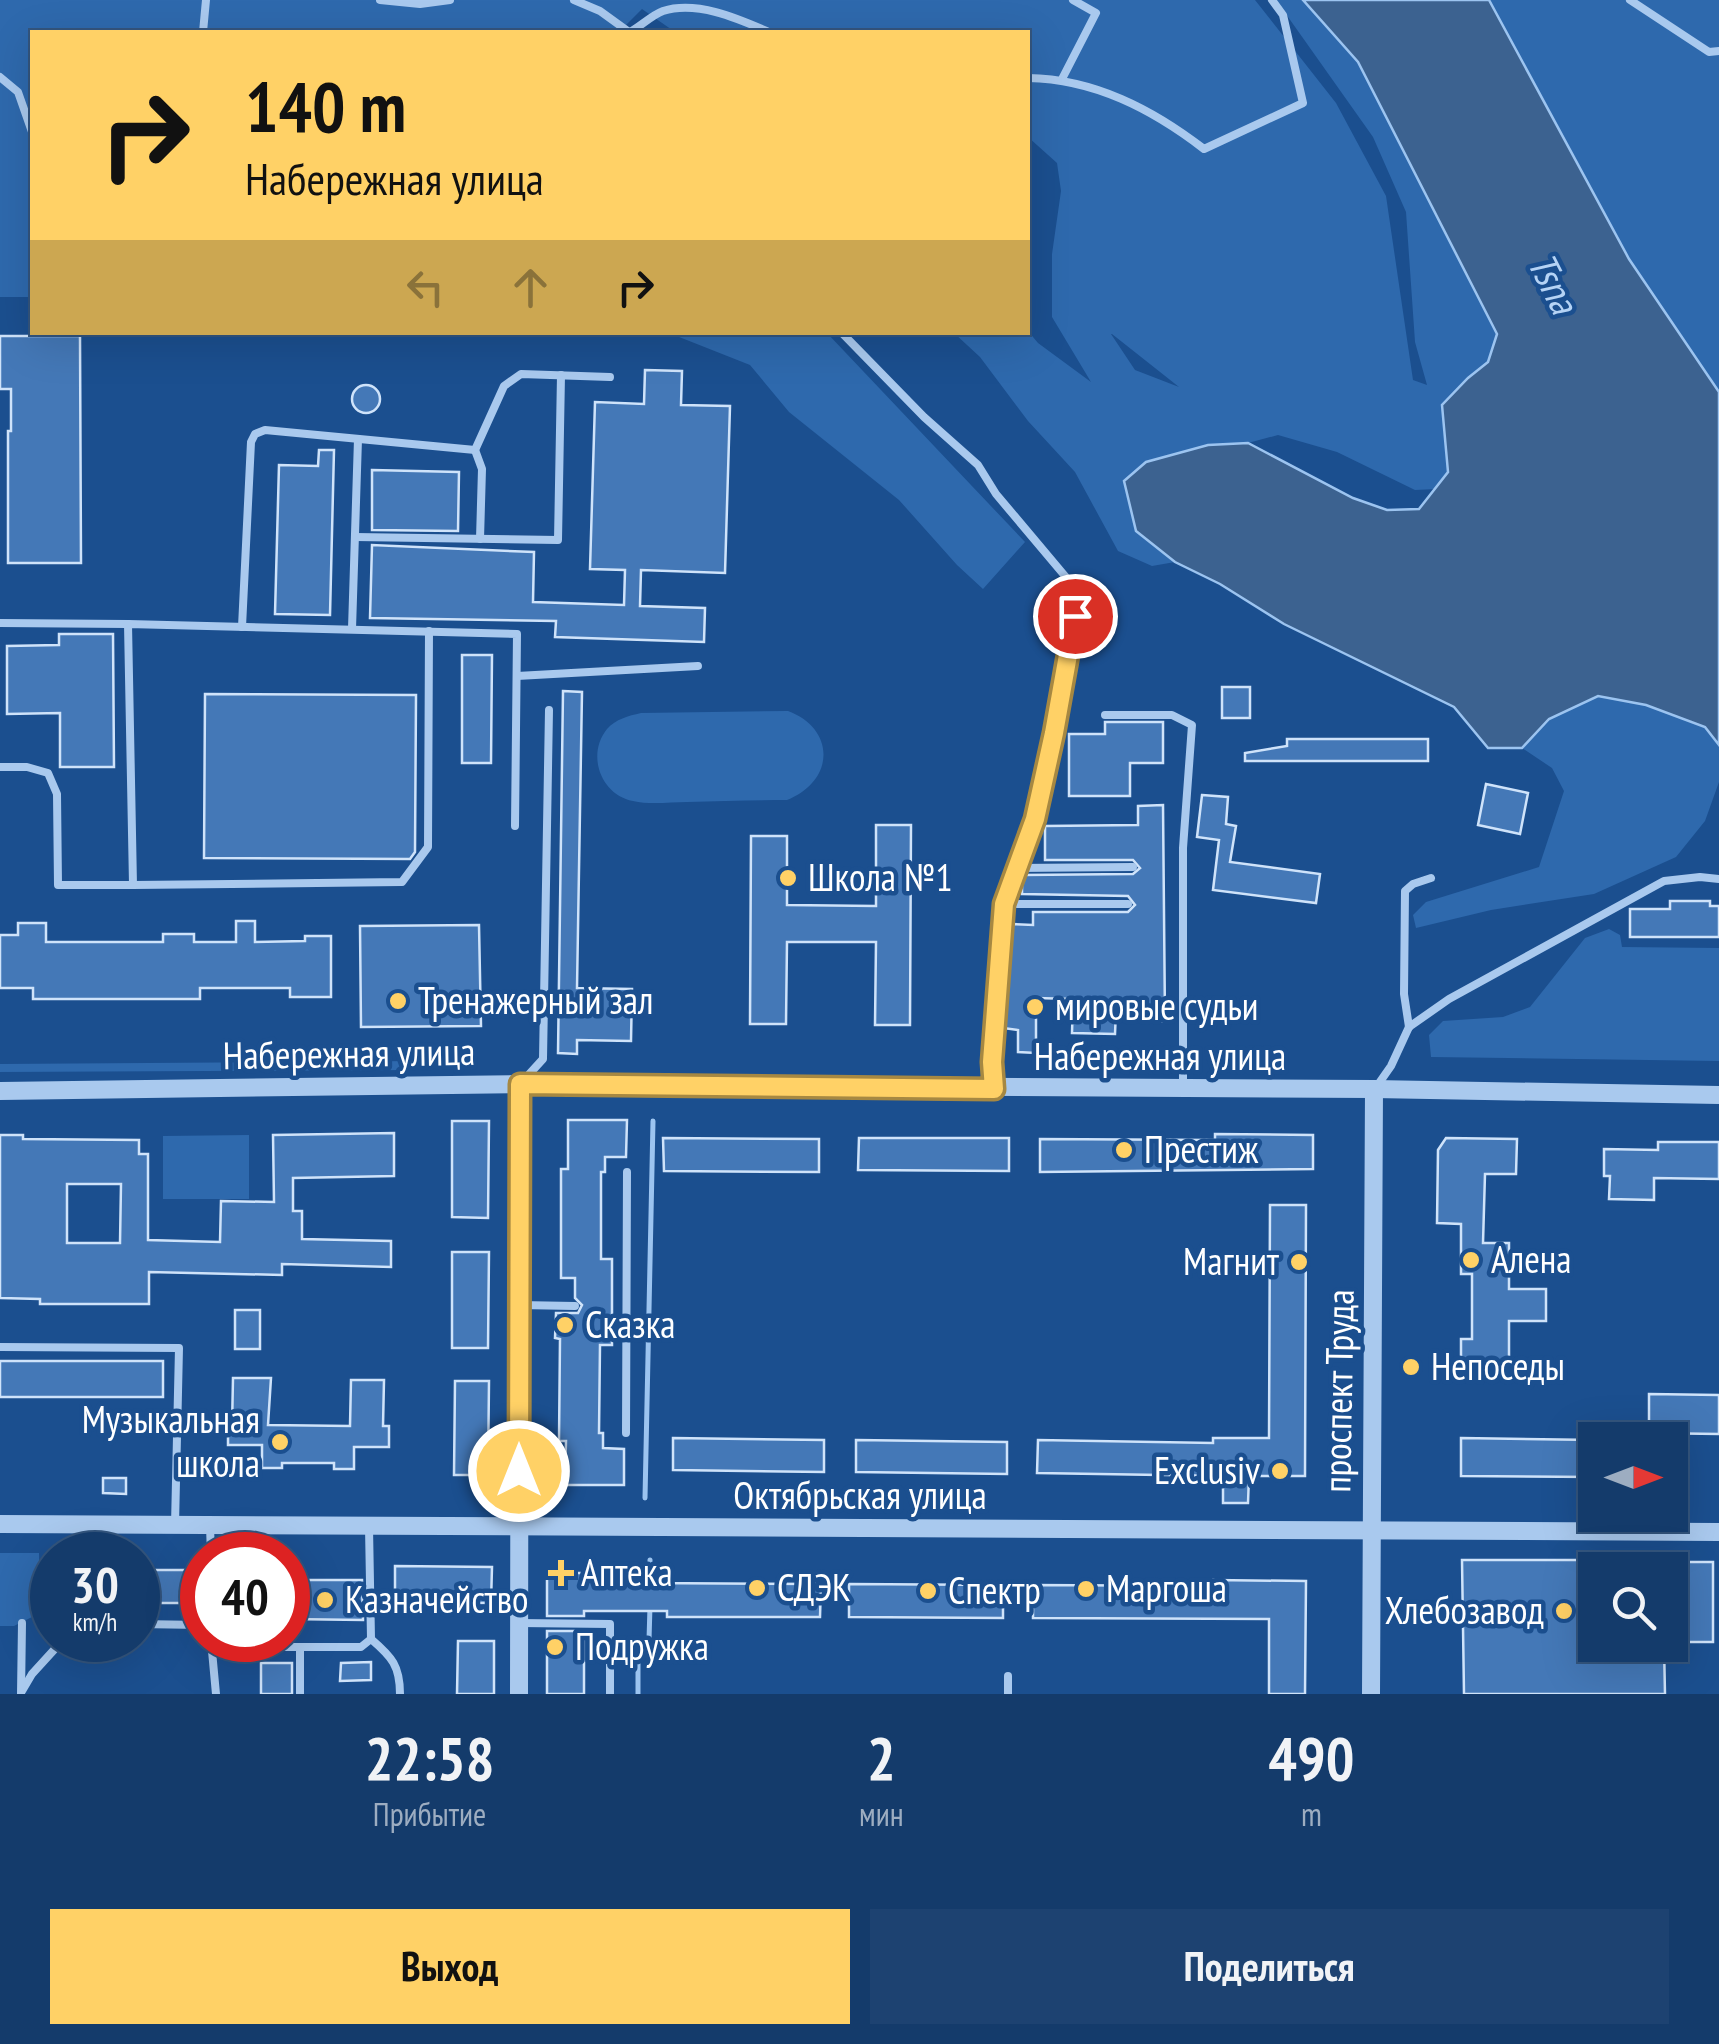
<!DOCTYPE html>
<html lang="ru">
<head>
<meta charset="utf-8">
<style>
	body { margin:0; font-family:"PT Sans Narrow",sans-serif; background:#1d4271; color:#f1f3f6; height:100vh; display:flex; flex-direction:column; font-size:38px; white-space:nowrap }
	* { box-sizing:border-box; margin:0 }
	p { font-size:32px; color:#9dadc1 }
	.icon { flex:none; width:55px; height:55px; fill:none; stroke:currentColor; stroke-width:2; stroke-linecap:round; stroke-linejoin:round }
	.map { position:relative; height:1694px; overflow:hidden }
	.side { display:flex; flex-direction:column; background:#143b6b; flex:1 }
	.side>* { flex:none }
	.top-card { position:absolute; left:30px; top:30px; width:1000px; height:305px; border-radius:0px; box-shadow:0 10px 40px #0002,0 0 0 2px #33557e; background:#ffd166; color:#111; overflow:hidden }
	.needle { width:65px; rotate:90deg }
	.controls { position:absolute; left:1578px; top:1422px; display:grid; gap:20px }
	.controls a { display:grid; place-items:center; width:110px; height:110px; border-radius:0px; background:#143b6b; box-shadow:0 10px 40px #0002,0 0 0 2px #33557e; font-size:50px }
	.speed { position:absolute; left:30px; top:1532px; display:flex; gap:20px; font-size:50px; font-weight:700; text-align:center }
	.speed>* { display:grid; place-content:center; width:130px; height:130px; border-radius:50%; background:#143b6b; box-shadow:0 10px 40px #0002,0 0 0 2px #33557e; line-height:1 }
	.speed small { font-size:25px; font-weight:400 }
	.speed .limit { border:15px solid #d22; background:#fff; color:#111 }
	.pin { position:absolute; display:grid; place-items:center; width:85px; height:85px; color:#fff; margin:-42px; border:5px solid #fff; border-radius:50%; box-shadow:0 2px 10px #0007 }
	.me { position:absolute; width:110px; margin:-55px; rotate:0deg; stroke-linejoin:round; filter:drop-shadow(0 0 8px #0008) }
	.turn { display:flex; align-items:center; gap:35px; height:210px; padding:0 50px; font-size:45px }
	.turn .icon { width:130px; height:130px; stroke-width:2.5 }
	.turn b { display:block; font-size:70px; line-height:85px }
	.lanes { display:flex; align-items:center; height:95px; padding:0 50px; background:#0003; justify-content:center; gap:50px; direction:ltr }
	.lanes .off { opacity:.35 }
	.eta { display:flex; justify-content:space-evenly; align-items:center; height:170px; text-align:center }
	.eta b { font-size:60px; font-weight:800; line-height:70px }
	.action { display:flex; gap:20px; margin-top:auto; padding:20px 50px }
	.action a { flex:1; height:115px; border-radius:0px; background:#ffd166; color:#111; font-size:40px; font-weight:800; line-height:115px; text-align:center }
	.action a+a { background:#1d4271; color:#f1f3f6 }
	.map>svg:first-child { display:block }
	.green { fill:#2e69ad; fill-rule:evenodd }
	.water { fill:#3c6290; stroke:#9cc4f0; stroke-width:2.5 }
	.lines { fill:none; stroke-linecap:round; stroke-linejoin:round }
	.stream { stroke:#9cc4f0; stroke-width:5 }
	.building { fill:#4478b7; stroke:#cfe3fa; stroke-width:2.5; fill-rule:evenodd }
	.service { stroke:#a9c9ee; stroke-width:8 }
	.tertiary { stroke:#a9c9ee; stroke-width:18 }
	.route-casing { stroke:#a68842; stroke-width:25 }
	.route { stroke:#ffd166; stroke-width:18 }
	.poi-dot { fill:#ffd166; stroke:#1b4f8f; stroke-width:4 }
	.labels { text-anchor:middle; stroke-width:9; stroke-linejoin:round; paint-order:stroke }
	.poi-label { font-size:38px; fill:#fff; stroke:#1b4f8f; text-anchor:start }
	.street-label { font-size:38px; fill:#fff; stroke:#1b4f8f }
	.water-label { font-size:40px; font-style:italic; fill:#b5d3f5; stroke:#1b4f8f }
</style>
</head>
<body>
<div class="map">
<svg width="1719" height="1694" viewBox="0 0 1719 1694">
	<rect width="100%" height="100%" fill="#1b4f8f"/>
	<!-- green -->
	<g class="green">
		<path d="M0,0H1255L1336,103L1386,196L1413,380L1427,385L1415,342L1406,212L1373,137L1276,0H1303L1358,62L1497,335L1488,362L1468,378L1445,447L1449,472L1436,489L1415,490L1337,452L1278,435L1248,443L1208,445L1146,462L1136,531L1175,562L1152,566L1118,551L1075,472L1028,421L980,357L954,333L1028,331L1038,343L1091,382L1052,317V254L1061,191L1057,163L1028,137V32H675L642,9L619,32H32V297H0ZM1111,334H1112L1179,387L1135,370Z"/>
		<path d="M1489,0H1719V392L1629,259Z"/>
		<path d="M669,333H827L1025,542L983,589L957,565L899,500L789,412L750,365Z"/>
		<path d="M1598,696L1646,705L1705,727L1719,745V782L1705,821L1676,857L1594,894L1491,910L1416,928L1413,915L1426,902L1539,867L1564,791L1552,768L1522,748L1549,719Z"/>
		<path d="M788,711C836,729 835,781 787,800C754,800 720,801 687,802C670,802 650,805 633,801C601,795 586,755 607,729C616,719 628,716 641,713Z"/>
		<path d="M1609,929L1620,935L1622,947L1719,948V1061L1431,1057L1429,1035L1443,1021L1503,1017L1530,1007L1585,938Z"/>
		<path d="M416,1061V1070L0,1072V1064Z"/>
		<path d="M249,1135V1199H163V1136Z"/>
		<path d="M0,1553H39L40,1613L14,1626H0Z"/>
	</g>
	<!-- water -->
	<path class="water" d="M1303,0H1489L1629,259L1719,392V745L1705,727L1646,705L1598,696L1549,719L1522,748H1488L1454,707L1284,624L1220,584L1175,562L1136,531L1124,481L1146,462L1208,445L1248,443L1353,498L1387,510L1419,509L1448,472L1442,405L1468,378L1488,362L1497,334L1358,62Z"/>
	<g class="lines">
		<!-- stream -->
		<g class="stream">
			<path d="M645,1498L653,1121"/>
			<path d="M650,1590V1560"/>
			<path d="M638,1694V1655L649,1640L650,1606"/>
		</g>
	</g>
	<!-- building -->
	<g class="building">
		<path d="M0,336H80L81,563H8V431H11V389H0Z"/>
		<path d="M645,370L682,371L681,405L730,406L725,573L641,570L640,606L705,608L704,642L555,637L556,621L370,618L372,545L534,552L533,602L624,605L625,570L590,569L595,402L644,404Z"/>
		<circle cx="366" cy="399" r="14"/>
		<path d="M319,450H334L330,615L275,614L279,465L318,466Z"/>
		<path d="M372,470L459,472L458,531L372,530Z"/>
		<path d="M59,634H113L114,767H60V713L7,714V646L59,645Z"/>
		<path d="M462,655H492L491,763H462Z"/>
		<rect x="1222" y="687" width="28" height="31"/>
		<path d="M563,691L582,692L577,988L632,989L631,1041L577,1040V1054L558,1053Z"/>
		<path d="M205,694L416,695L415,852L410,859L204,858Z"/>
		<path d="M1105,722H1163V763H1130V796H1069V734H1105Z"/>
		<path d="M1287,739H1428V761H1245V753L1287,746Z"/>
		<path d="M1486,784L1528,793L1520,834L1478,825Z"/>
		<path d="M1202,795L1228,797L1226,824L1236,826L1230,862L1320,874L1316,903L1213,890L1219,840L1197,837Z"/>
		<path d="M1163,805L1165,1021L1147,1022V1010H1116L1115,1034L1072,1033L1073,999L1036,998V1053L1018,1052V1030L1003,1028L1012,924L1033,925V912H1128L1135,905L1128,896L1022,894V875L1133,874L1140,868L1133,860H1045V826L1138,825V806Z"/>
		<path d="M876,825H911L910,1025H875L876,942H787L786,1024H750L751,836H787V905L876,906Z"/>
		<path d="M1670,901H1710V906H1719V937H1630V909H1670Z"/>
		<path d="M236,921H255V942L305,941V936H331V997H290V988H200V999H33V988H0V935H18V923H46V942H163V934H194V942H236Z"/>
		<path d="M479,925L481,1026L361,1027L360,926Z"/>
		<path d="M568,1120H627L626,1157H605V1172H601V1259H612V1345H600L599,1433H603V1448L624,1449V1485H565L566,1441H559L560,1339L555,1338L556,1313H578L582,1305L575,1298V1278H561V1169H568Z"/>
		<path d="M452,1121H489L488,1218L452,1217Z"/>
		<path d="M394,1133V1176L293,1178V1211H302V1239L391,1241V1267L282,1264V1275L149,1272V1304H40V1299L0,1298V1135H23V1139L139,1140V1154H148V1240L220,1242L221,1201L274,1202L273,1135ZM67,1184H121L120,1243H67Z"/>
		<path d="M1215,1134L1313,1135V1169L1040,1172V1139L1215,1140Z"/>
		<path d="M663,1138L819,1139V1172L664,1171Z"/>
		<path d="M859,1138H1009V1171L858,1170Z"/>
		<path d="M1446,1138L1517,1139L1516,1174H1485L1483,1243H1509V1289H1546V1321H1509V1365H1461V1339H1472V1274H1461V1224L1437,1223L1438,1150Z"/>
		<path d="M1658,1142H1719V1179L1654,1178V1200L1609,1199L1610,1176H1604V1149L1658,1150Z"/>
		<path d="M1270,1205H1306L1305,1476H1249L1248,1503H1223V1476L1037,1473L1038,1440L1213,1443V1438H1269Z"/>
		<path d="M452,1252H489L488,1348H452Z"/>
		<rect x="235" y="1310" width="25" height="39"/>
		<rect x="0" y="1361" width="163" height="36"/>
		<path d="M233,1378H271L268,1425L350,1426L351,1380H384L383,1426H389V1447H354V1469H334V1463H282V1468H262V1445H228V1427H232Z"/>
		<path d="M455,1381H489L488,1475H454Z"/>
		<path d="M1649,1394L1719,1395V1434L1649,1433Z"/>
		<path d="M673,1438L824,1440V1472L673,1470Z"/>
		<path d="M1461,1438L1595,1440V1477L1461,1476Z"/>
		<path d="M856,1440L1007,1442V1474L856,1472Z"/>
		<path d="M103,1478H126V1494L103,1493Z"/>
		<path d="M1462,1560H1590L1591,1588H1595V1645H1664L1665,1694H1464Z"/>
		<rect x="1677" y="1562" width="36" height="80"/>
		<path d="M395,1566L492,1567L491,1603L395,1602Z"/>
		<rect x="138" y="1570" width="64" height="33"/>
		<path d="M547,1573H645L644,1583L821,1584L820,1617H667V1611H584V1616H547Z"/>
		<path d="M288,1580H362L363,1620L288,1619Z"/>
		<path d="M1213,1580L1306,1581L1305,1694H1269V1619L1033,1618V1585L1213,1586Z"/>
		<path d="M849,1584L1003,1585V1618L849,1617Z"/>
		<rect x="547" y="1631" width="37" height="63"/>
		<path d="M458,1641H494V1694H457Z"/>
		<path d="M371,1662V1680L340,1681L341,1663Z"/>
		<rect x="261" y="1663" width="31" height="31"/>
	</g>
	<g class="lines">
		<!-- service -->
		<g class="service">
			<path d="M380,0L420,4L450,0"/>
			<path d="M574,0L600,11L629,32"/>
			<path d="M1630,0L1709,52L1719,51"/>
			<path d="M203,32L206,0"/>
			<path d="M630,32C641,26 652,15 663,11C697,0 739,19 769,32"/>
			<path d="M0,77L18,92L32,132"/>
			<path d="M1028,78C1094,79 1152,109 1204,149L1303,103L1283,15L1272,0"/>
			<path d="M1062,79L1096,13L1073,0"/>
			<path d="M841,332L924,417L978,465L996,494L1065,576L1075,594V615L1055,733L1035,819L1004,904L992,1062L994,1087"/>
			<path d="M475,450L482,469L480,539"/>
			<path d="M355,537L558,540L561,375"/>
			<path d="M0,623L128,624"/>
			<path d="M242,627L251,442L255,434L265,430L475,450L504,386L521,374L610,377"/>
			<path d="M352,629L358,439"/>
			<path d="M517,676L698,666"/>
			<path d="M1105,715H1172L1192,725L1183,848V1089"/>
			<path d="M0,767H27L48,773L57,794L58,885H133L128,624L517,634L515,826"/>
			<path d="M1017,868L1133,867"/>
			<path d="M133,885L402,882L428,847L429,631"/>
			<path d="M1004,904H1128"/>
			<path d="M1409,1027L1404,994L1405,891L1413,884L1431,878"/>
			<path d="M522,1082L543,1059L549,710"/>
			<path d="M1377,1086L1391,1066L1409,1027L1449,999L1664,881L1700,877L1719,879"/>
			<path d="M519,1305L575,1306"/>
			<path d="M0,1347L179,1348L175,1525"/>
			<path d="M626,1433L627,1172"/>
			<path d="M210,1526L211,1555"/>
			<path d="M519,1623L610,1624V1694"/>
			<path d="M44,1624H52"/>
			<path d="M138,1624L202,1625"/>
			<path d="M371,1639C392,1657 400,1666 400,1694"/>
			<path d="M211,1640L216,1694"/>
			<path d="M211,1647H361L371,1639L369,1527"/>
			<path d="M22,1691L32,1674L63,1640"/>
			<path d="M21,1694L22,1623"/>
			<path d="M300,1694V1647"/>
			<path d="M1008,1694V1676"/>
		</g>
		<!-- tertiary -->
		<g class="tertiary">
			<path d="M0,1091L520,1084L1374,1089L1719,1095"/>
			<path d="M0,1524L1719,1532"/>
			<path d="M519,1694L520,1084"/>
			<path d="M1371,1694L1374,1089"/>
		</g>
	</g>
	<g class="lines">
		<defs>
			<path id="route" d="M519,1471L520,1084L994,1089L992,1062L1004,904L1035,819L1054,733L1075,616"/>
		</defs>
		<!-- route casing -->
		<use href="#route" class="route-casing"/>
		<!-- route -->
		<use href="#route" class="route"/>
	</g>
	<!-- markers -->
	<g class="poi-dot">
		<circle cx="788" cy="878" r="10"/>
		<circle cx="398" cy="1001" r="10"/>
		<circle cx="1035" cy="1007" r="10"/>
		<circle cx="1124" cy="1150" r="10"/>
		<circle cx="1471" cy="1260" r="10"/>
		<circle cx="1299" cy="1262" r="10"/>
		<circle cx="565" cy="1325" r="10"/>
		<circle cx="1411" cy="1367" r="10"/>
		<circle cx="280" cy="1442" r="10"/>
		<circle cx="1280" cy="1471" r="10"/>
		<path d="M556 1558h10v10h10v10h-10v10h-10v-10h-10v-10h10z"/>
		<circle cx="757" cy="1588" r="10"/>
		<circle cx="1086" cy="1589" r="10"/>
		<circle cx="928" cy="1591" r="10"/>
		<circle cx="325" cy="1600" r="10"/>
		<circle cx="1564" cy="1611" r="10"/>
		<circle cx="555" cy="1647" r="10"/>
	</g>
	<g class="labels">
		<!-- poi labels -->
		<g class="poi-label">
			<text x="808" y="891">Школа №1</text>
			<text x="418" y="1014">Тренажерный зал</text>
			<text x="1055" y="1020">мировые судьи</text>
			<text x="1144" y="1163">Престиж</text>
			<text x="1491" y="1273">Алена</text>
			<text x="1279" y="1275" text-anchor="end">Магнит</text>
			<text x="585" y="1338">Сказка</text>
			<text x="1431" y="1380">Непоседы</text>
			<text x="260" y="1433" text-anchor="end">Музыкальная<tspan x="260" dy="44">школа</tspan></text>
			<text x="1260" y="1484" text-anchor="end">Exclusiv</text>
			<text x="581" y="1586">Аптека</text>
			<text x="777" y="1601">СДЭК</text>
			<text x="1106" y="1602">Маргоша</text>
			<text x="948" y="1604">Спектр</text>
			<text x="345" y="1613">Казначейство</text>
			<text x="1544" y="1624" text-anchor="end">Хлебозавод</text>
			<text x="575" y="1660">Подружка</text>
		</g>
		<!-- street labels -->
		<g class="street-label">
			<text transform="translate(349 1054) rotate(-1)" y="13">Набережная улица</text>
			<text x="1160" y="1070">Набережная улица</text>
			<text transform="translate(1339 1391) rotate(-89)" y="13">проспект Труда</text>
			<text x="860" y="1509">Октябрьская улица</text>
		</g>
		<!-- water labels -->
		<g class="water-label">
			<text transform="translate(1553 283) rotate(63)" y="14">Tsna</text>
		</g>
	</g>
</svg>
<div class="controls">
<a><svg class="needle" viewBox="-14 -14 28 28"><path d="M0-13l5 13h-10z" fill="#e53935"/><path d="M0 13l5-13h-10z" fill="#9dadc1"/></svg></a>
<a><svg class="icon" aria-label="search" viewBox="0 0 24 24"><circle cx="10" cy="10" r="6"/><path d="M15 15l6 6"/></svg></a>
</div>
<div class="speed"><div>30<small>km/h</small></div><div class="limit">40</div></div>
<div class="pin" style="left:1075px;top:616px;background:#d93025"><svg class="icon" aria-label="arrive" viewBox="0 0 24 24"><path d="M6 21V4h12l-3 4 3 4H6"/></svg></div>
<svg class="me" style="left:519px;top:1471px" viewBox="-20 -20 40 40"><circle r="17" fill="#ffd166" stroke="#fff" stroke-width="3"/><path d="M0-11L8 9 0 5-8 9z" fill="#fff"/></svg>
<div class="top-card">
<div class="turn"><svg class="icon" aria-label="right" viewBox="0 0 24 24"><path d="M7 20v-9h11M14 6l5 5-5 5"/></svg><div><b>140 m</b>Набережная улица</div></div>
<div class="lanes"><svg class="icon off" aria-label="left" viewBox="0 0 24 24"><path d="M17 20v-9H6M10 6l-5 5 5 5"/></svg><svg class="icon off" aria-label="ahead" viewBox="0 0 24 24"><path d="M12 20V5M6 11l6-6 6 6"/></svg><svg class="icon" aria-label="right" viewBox="0 0 24 24"><path d="M7 20v-9h11M14 6l5 5-5 5"/></svg></div>
</div>
</div>
<section class="side">
<div class="eta">
<div><b>22:58</b><p>Прибытие</p></div>
<div><b>2</b><p>мин</p></div>
<div><b>490</b><p>m</p></div>
</div>
<div class="action"><a>Выход</a><a>Поделиться</a></div>
</section>
</body>
</html>
